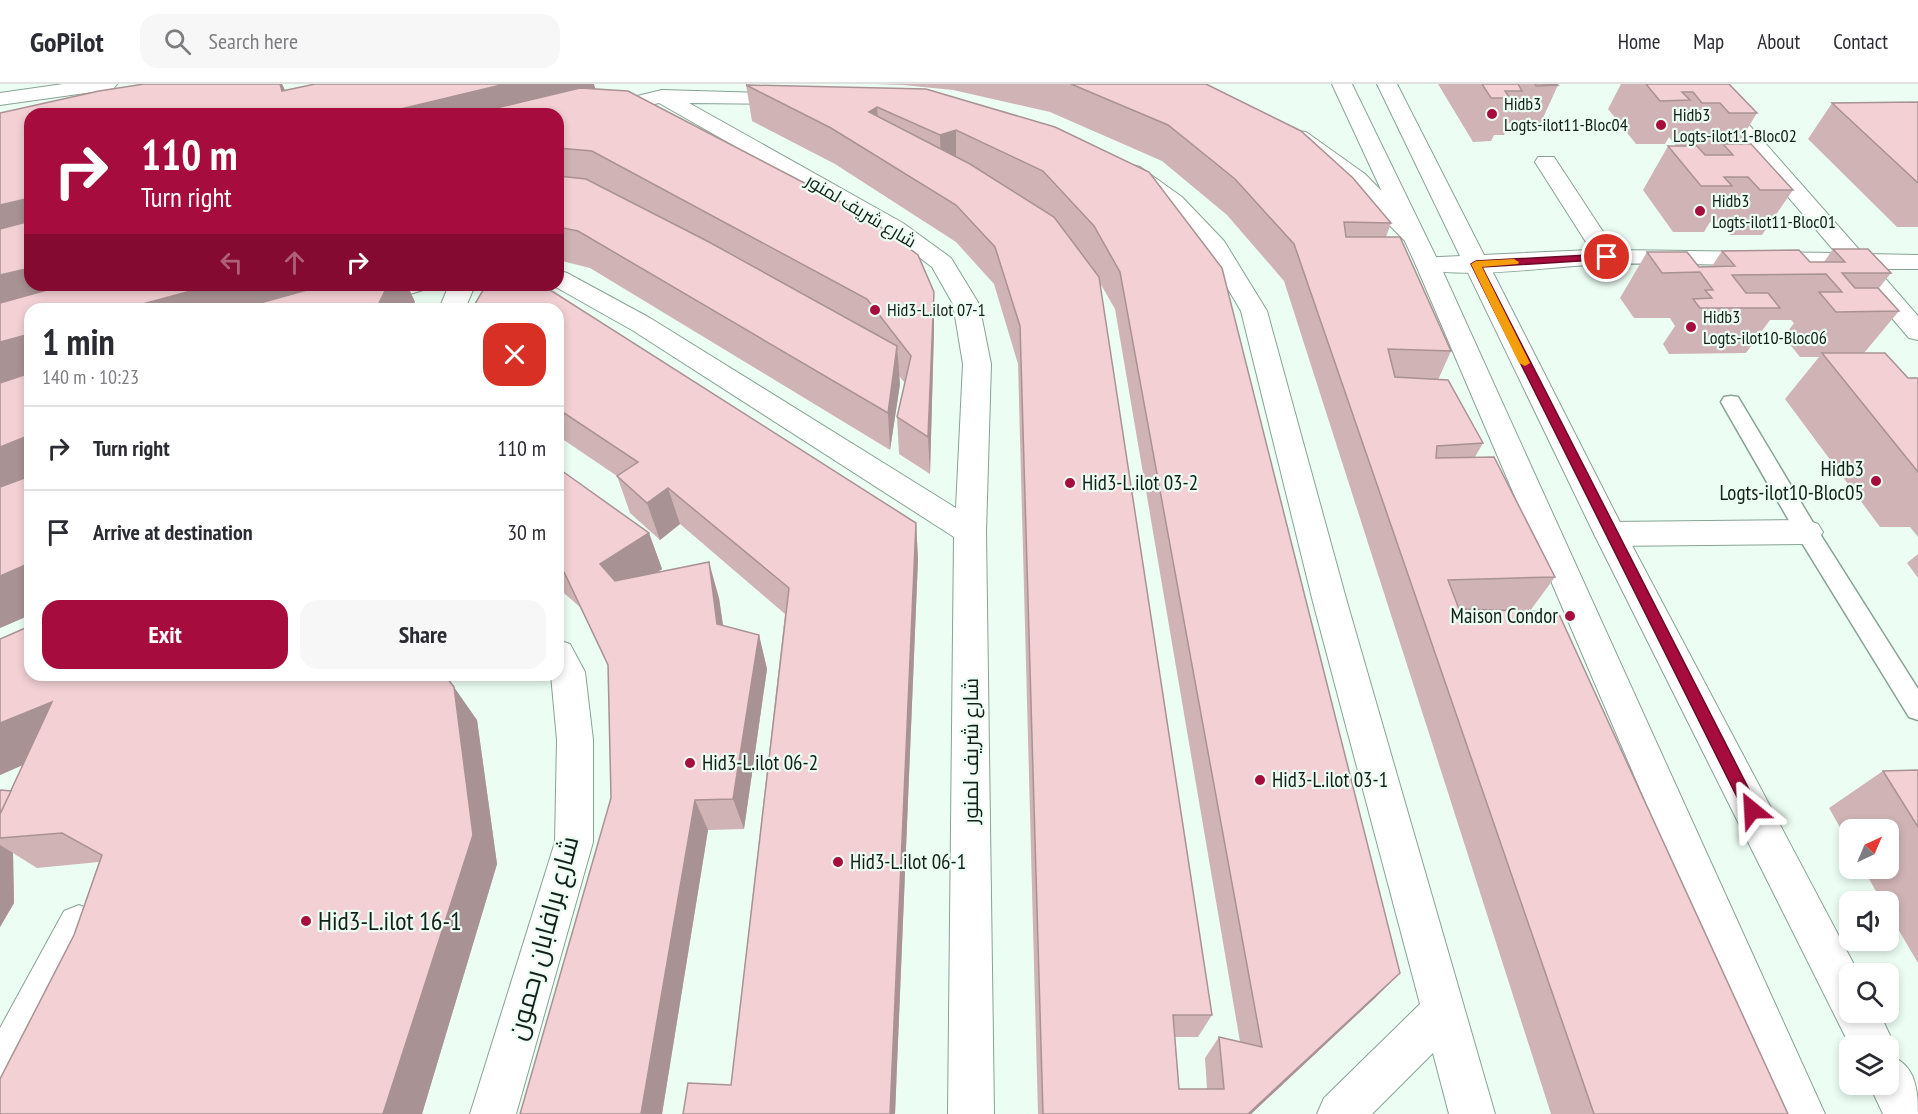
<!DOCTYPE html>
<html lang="en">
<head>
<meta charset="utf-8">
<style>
	body { margin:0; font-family:"PT Sans Narrow",Cairo,sans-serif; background:#f7f7f7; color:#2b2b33; height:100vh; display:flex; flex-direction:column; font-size:22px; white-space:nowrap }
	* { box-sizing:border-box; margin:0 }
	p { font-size:20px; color:#7c7c81 }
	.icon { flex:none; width:33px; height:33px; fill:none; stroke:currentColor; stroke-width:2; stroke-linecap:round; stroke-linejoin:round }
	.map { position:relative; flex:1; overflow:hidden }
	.side { position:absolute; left:24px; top:219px; width:540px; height:378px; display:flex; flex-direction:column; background:#fff; border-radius:18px; box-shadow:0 3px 9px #0003 }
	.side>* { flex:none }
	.top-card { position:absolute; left:24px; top:24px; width:540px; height:183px; border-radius:18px; box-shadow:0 3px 9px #0003; background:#a60d3e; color:#fff; overflow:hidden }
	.needle { width:39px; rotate:44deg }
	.buttons { position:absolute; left:1839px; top:735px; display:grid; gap:12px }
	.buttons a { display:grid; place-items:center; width:60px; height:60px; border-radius:12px; background:#fff; box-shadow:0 3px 9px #0003; font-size:30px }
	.pin { position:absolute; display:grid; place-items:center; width:51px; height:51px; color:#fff; margin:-26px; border:3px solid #fff; border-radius:50%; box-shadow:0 2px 6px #0007 }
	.me { position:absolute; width:66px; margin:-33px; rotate:333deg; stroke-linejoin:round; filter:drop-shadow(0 0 4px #0008) }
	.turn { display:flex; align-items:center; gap:21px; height:126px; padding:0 18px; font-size:27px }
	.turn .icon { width:78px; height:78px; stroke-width:2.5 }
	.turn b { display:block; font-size:42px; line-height:51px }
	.lanes { display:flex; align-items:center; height:57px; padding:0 18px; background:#0003; justify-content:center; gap:30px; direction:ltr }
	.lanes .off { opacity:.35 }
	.round { display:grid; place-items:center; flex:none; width:63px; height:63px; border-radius:18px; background:#f7f7f7 }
	.overview { display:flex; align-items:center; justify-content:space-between; height:102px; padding:0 18px }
	h1 { font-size:36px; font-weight:700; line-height:45px }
	.cta { display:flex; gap:12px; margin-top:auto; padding:12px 18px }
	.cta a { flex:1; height:69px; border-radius:18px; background:#a60d3e; color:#fff; font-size:24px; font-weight:700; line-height:69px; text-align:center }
	.cta a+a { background:#f7f7f7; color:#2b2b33 }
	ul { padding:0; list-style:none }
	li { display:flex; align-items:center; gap:18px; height:84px; padding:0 18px; border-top:2px solid #e1e1e2 }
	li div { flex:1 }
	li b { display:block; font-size:22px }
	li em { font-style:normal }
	header { display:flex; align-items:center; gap:36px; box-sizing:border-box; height:84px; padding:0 30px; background:#fff; border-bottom:2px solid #e1e1e2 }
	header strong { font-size:28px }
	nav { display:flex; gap:33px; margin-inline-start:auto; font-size:21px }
	.search { width:420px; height:54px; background:#f7f7f7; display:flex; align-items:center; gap:15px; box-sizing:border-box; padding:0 21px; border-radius:18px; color:#7c7c81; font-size:22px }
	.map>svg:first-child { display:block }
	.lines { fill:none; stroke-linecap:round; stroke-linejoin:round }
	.lane-casing { stroke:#86a394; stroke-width:3 }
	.street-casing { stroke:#86a394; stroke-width:2 }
	.secondary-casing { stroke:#86a394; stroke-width:2 }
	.lane { fill:#fff; fill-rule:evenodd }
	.street { fill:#fff; fill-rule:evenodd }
	.secondary { fill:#fff; fill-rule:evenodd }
	.wall { fill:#d0b3b5; fill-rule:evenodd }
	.shaded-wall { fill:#a99294 }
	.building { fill:#f2d0d3; stroke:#a99294; stroke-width:1.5; fill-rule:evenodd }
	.route { fill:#a60d3e; stroke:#6c0828; stroke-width:1.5 }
	.slow { fill:#f59e0b }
	.poi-dot { fill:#a60d3e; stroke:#ecfef4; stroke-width:2 }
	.labels { text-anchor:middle; stroke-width:4.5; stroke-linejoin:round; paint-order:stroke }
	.far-poi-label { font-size:18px; fill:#141f19; stroke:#ecfef4; text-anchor:start }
	.far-street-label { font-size:18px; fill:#141f19; stroke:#ecfef4 }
	.poi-label { font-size:21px; fill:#141f19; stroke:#ecfef4; text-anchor:start }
	.street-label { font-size:21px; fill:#141f19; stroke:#ecfef4 }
	.near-poi-label { font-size:26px; fill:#141f19; stroke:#ecfef4; text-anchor:start }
	.near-street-label { font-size:26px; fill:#141f19; stroke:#ecfef4 }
</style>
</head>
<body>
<header>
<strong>GoPilot</strong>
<div class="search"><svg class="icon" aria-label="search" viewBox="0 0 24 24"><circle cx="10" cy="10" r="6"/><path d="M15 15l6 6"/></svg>Search here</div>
<nav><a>Home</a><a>Map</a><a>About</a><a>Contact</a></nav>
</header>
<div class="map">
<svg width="1918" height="1030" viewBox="0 0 1918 1030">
	<rect width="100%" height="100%" fill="#ecfef4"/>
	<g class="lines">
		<defs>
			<path id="lane" d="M1731,312L1738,313L1815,442L1918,605V636L1909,633L1799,454L1721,318L1724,313Z"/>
			<g id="street">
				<path d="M63,0H117L114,4L107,6L0,21V9Z"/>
				<path d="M1692,0H1713L1863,170L1918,171V185H1877L1918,232V256L1909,254L1849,184C1768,183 1687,178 1606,180C1553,182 1467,196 1418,184L1415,179L1418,174L1591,166L1535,78L1538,73H1554L1615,166L1836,169Z"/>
				<path d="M662,6L800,10L803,14L800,18L793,20L689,19L903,139L951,174L979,220L991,280L986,448L994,1030H948L954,453L632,246L552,201H558V186L567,189L650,234L956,424L963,280L953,220L932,183L887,149L659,19L558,43V31Z"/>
				<path d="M1298,47L1306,48L1365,90L1420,146L1424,151L1420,156L1412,158L1404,156L1349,100L1290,58L1287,53L1290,48Z"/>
				<path d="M1132,81L1140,83L1182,113L1224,157L1267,227L1347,518L1495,1030H1449L1433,969L1372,1030H1317L1324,1014L1420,920L1313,518L1241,227L1205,166L1166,123L1124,93L1121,88L1124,83Z"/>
				<path d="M387,201H427L423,206L362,225H322L326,219Z"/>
				<path d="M449,201H475L465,225H439Z"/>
				<path d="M1807,436L1818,440L1823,448L1818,456L1807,460L1610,462L1599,458L1594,450L1599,442L1610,438Z"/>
				<path d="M558,556L570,560L585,588L593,656V758L516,1030H470L555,758L557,656L551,591H558Z"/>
				<path d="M79,821L94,827L100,841L16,1005L0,1011V944L64,827Z"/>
			</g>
			<g id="secondary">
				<path d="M1332,0H1352L1439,179L1825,1030H1779L1415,179Z"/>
				<path d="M1377,0H1397L1626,450L1859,890H1850V928H1879L1895,962L1891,972C1916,982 1918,1006 1918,1030H1883L1869,1000H1888V962H1850L1594,450Z"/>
			</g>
		</defs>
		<!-- lane casing -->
		<use href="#lane" class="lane-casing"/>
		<!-- street casing -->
		<use href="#street" class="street-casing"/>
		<!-- secondary casing -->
		<use href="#secondary" class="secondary-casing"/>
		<!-- lane -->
		<use href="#lane" class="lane"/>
		<!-- street -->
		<use href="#street" class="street"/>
		<!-- secondary -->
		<use href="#secondary" class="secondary"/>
	</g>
	<!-- wall -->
	<g class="wall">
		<path d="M144,0H282L285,7L596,5L934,208V245L930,390L899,370L897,333L905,299L899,292L900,300L890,366L590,184L558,176V30L30,201H407L415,218L30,225V531L0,544V29Z"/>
		<path d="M875,0H1206L1391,139L1386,153L1451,267L1438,296L1483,359L1475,373L1555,493L1530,527L1788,1030H1551L1284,197L1227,131L1162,77L1050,28L953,6L903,1Z"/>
		<path d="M1438,0H1557L1558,1L1538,45H1517L1513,39H1509L1504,51H1494L1491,57L1473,58Z"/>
		<path d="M1621,0H1729L1757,29L1738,60L1793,106L1762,151H1730L1719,138H1710L1704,148H1673L1643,106L1668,62H1676L1669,53L1665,60H1636L1608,25Z"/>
		<path d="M746,1L926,5L1149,88L1376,913L1251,1030H1038L1018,280L994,200L956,158L835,80L752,37ZM1100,199L1115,225L1240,958L1219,953L1205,974L1207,1005H1179L1175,953H1198L1212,931Z"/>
		<path d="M1918,18V143H1897L1808,55L1832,19Z"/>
		<path d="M1833,165L1891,189L1879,204L1899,227L1864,269L1908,294H1918V453L1910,443H1880L1785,315L1819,273H1800L1784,253L1794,239L1791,236H1770L1746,269L1669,270L1663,260L1675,242L1670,234H1634L1620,214L1647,168L1699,183L1712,182L1722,167L1810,178H1824Z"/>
		<path d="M558,225L916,439L918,475L895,1030H683L731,1001L785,530L680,440L660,456L630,429L617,392L558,352Z"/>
		<path d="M558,384L649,449L662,485L657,489L719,514L723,542L759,551L767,585L744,745L708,746L662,1030H520L611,714L608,581L580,523L558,504Z"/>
		<path d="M1918,470V494L1907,479Z"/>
		<path d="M0,555L477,636L497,780L422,1030H0L74,851L99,778L37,784L13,769L14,819L0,843V707H11L23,681L0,691Z"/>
		<path d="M1918,686V879L1888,828V818H1882L1863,784H1888V746H1850V761L1829,724L1883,687Z"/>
	</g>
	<!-- shaded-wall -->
	<g class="shaded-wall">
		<path d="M280,0H282L290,17L282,7Z"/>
		<path d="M505,0H594L598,15L539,30H380Z"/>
		<path d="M877,23L880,59L869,28Z"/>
		<path d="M956,46V82L941,88L940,51Z"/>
		<path d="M30,114V158L0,166V121Z"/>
		<path d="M30,184V201H133L0,237V191Z"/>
		<path d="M213,201H370L285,225H124Z"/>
		<path d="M388,201H407L415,218L412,225H376Z"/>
		<path d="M934,208V245L930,390L928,353Z"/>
		<path d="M30,250V297L0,305V258Z"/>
		<path d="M897,262L900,300L890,366L888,329Z"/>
		<path d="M30,351V402L0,414V363Z"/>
		<path d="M668,404L680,440L660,456L647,419Z"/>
		<path d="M916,439L918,475L895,1030H890Z"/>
		<path d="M649,449L662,485L615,515L600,480Z"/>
		<path d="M709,478L719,514L728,575L717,540Z"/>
		<path d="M30,479V531L0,544V492Z"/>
		<path d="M759,551L767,585L744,745L733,715Z"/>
		<path d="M454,603L477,636L497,780L422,1030H383Z"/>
		<path d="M52,618L93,650L0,691V639Z"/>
		<path d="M695,716L708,746L662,1030H641Z"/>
		<path d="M0,761L13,769L14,819L0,843Z"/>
		<path d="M1400,889L1376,913L1251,1030H1248Z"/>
	</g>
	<!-- building -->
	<g class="building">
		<path d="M144,0H280L282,7L315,0H505L380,30H30V114L0,121V29L99,7Z"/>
		<path d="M1071,0H1206L1301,47L1353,94L1391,139L1344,138L1346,153H1400L1451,267L1388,265L1395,293L1448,296L1483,359L1437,362L1436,374L1494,373L1555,493L1448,496L1459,525L1558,528L1788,1030H1594L1294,160L1235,95L1168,41Z"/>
		<path d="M1482,0H1518L1522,7H1505L1510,14H1491Z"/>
		<path d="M1535,0H1557L1558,1L1536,2Z"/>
		<path d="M1646,0H1729L1757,29H1729L1720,19H1702L1693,8H1682L1690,16L1660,17Z"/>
		<path d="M746,1L926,5L1055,43L1149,88L1222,184L1400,889L1248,1030H1043L1020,242L995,163L956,121L831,44ZM877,23L940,51L956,46L1043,87L1094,142L1120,188L1262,963L1219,953L1224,1005H1179L1173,931H1212L1099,193L1054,133L970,80L869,28Z"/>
		<path d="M580,4L628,7L862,129L918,171L934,208L928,353L897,333L911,272L867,215L592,67L558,64V30H471Z"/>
		<path d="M1918,18V99L1832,19Z"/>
		<path d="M1723,60H1751L1793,106H1760L1748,93H1724L1732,102H1701L1668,62H1697L1705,71H1733Z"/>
		<path d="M558,92L586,95L709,158L897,262L888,329L578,147L558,143Z"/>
		<path d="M30,137V184L0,191V145Z"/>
		<path d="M1833,165H1868L1891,189H1842L1855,204H1878L1899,227L1836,228L1819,208H1842L1826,190L1732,191L1746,209H1768L1780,224H1700L1693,215L1712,214L1705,206H1713L1700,188L1662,189L1647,168H1687L1699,183L1735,182L1722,167L1799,166L1810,178H1845Z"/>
		<path d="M65,201H213L124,225H30V250L0,258V219Z"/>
		<path d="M325,201H388L376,225H239Z"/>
		<path d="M486,201L544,202L916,439L890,1030H683L688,999L731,1001L789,504L668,404L647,419L617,392L638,378L558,325V225H472Z"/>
		<path d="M1822,269H1885L1908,294H1918V388Z"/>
		<path d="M30,289V351L0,363V299Z"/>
		<path d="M558,384L649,449L600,480L615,497L709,478L717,540L759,551L733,715L695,716L641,1030H520L611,714L608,581L564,488L558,483Z"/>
		<path d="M30,392V479L0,492V403Z"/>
		<path d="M30,542V591H445L454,603L473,751L383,1030H0V995L74,851L102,771L62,749L0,754V730L52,618L0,639V555Z"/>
		<path d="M1918,686V743L1883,687Z"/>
		<path d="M1,706L11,707L0,730V707Z"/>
	</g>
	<!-- route -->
	<path class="route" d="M1607,170L1612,173L1611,175L1482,183L1757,721L1760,726L1757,731L1752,733L1746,731L1471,180L1476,177Z"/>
	<!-- slow -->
	<path class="slow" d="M1514,175L1519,178L1518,180L1482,183L1530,279L1525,282L1519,279L1471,180L1476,177Z"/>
	<!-- markers -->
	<g class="poi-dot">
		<circle cx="1492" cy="30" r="6"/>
		<circle cx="1661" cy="41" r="6"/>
		<circle cx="1700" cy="127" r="6"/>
		<circle cx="875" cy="226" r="6"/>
		<circle cx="1691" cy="243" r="6"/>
		<circle cx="1876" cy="397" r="6"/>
		<circle cx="1070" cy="399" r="6"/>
		<circle cx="1570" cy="532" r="6"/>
		<circle cx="690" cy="679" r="6"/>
		<circle cx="1260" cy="696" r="6"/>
		<circle cx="838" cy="778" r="6"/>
		<circle cx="306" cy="837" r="6"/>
	</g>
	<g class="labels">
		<!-- far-poi labels -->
		<g class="far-poi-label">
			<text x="1504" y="26">Hidb3<tspan x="1504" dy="21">Logts-ilot11-Bloc04</tspan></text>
			<text x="1673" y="37">Hidb3<tspan x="1673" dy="21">Logts-ilot11-Bloc02</tspan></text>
			<text x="1712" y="123">Hidb3<tspan x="1712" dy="21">Logts-ilot11-Bloc01</tspan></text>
			<text x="887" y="232">Hid3-L.ilot 07-1</text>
			<text x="1703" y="239">Hidb3<tspan x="1703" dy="21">Logts-ilot10-Bloc06</tspan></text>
		</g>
		<!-- far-street labels -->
		<g class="far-street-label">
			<text transform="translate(861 127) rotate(31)" y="6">شارع شريف لمنور</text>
		</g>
		<!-- poi labels -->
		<g class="poi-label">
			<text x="1864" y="392" text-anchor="end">Hidb3<tspan x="1864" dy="24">Logts-ilot10-Bloc05</tspan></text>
			<text x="1082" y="406">Hid3-L.ilot 03-2</text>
			<text x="1558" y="539" text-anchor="end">Maison Condor</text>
			<text x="702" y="686">Hid3-L.ilot 06-2</text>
			<text x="1272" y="703">Hid3-L.ilot 03-1</text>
			<text x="850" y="785">Hid3-L.ilot 06-1</text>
		</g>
		<!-- street labels -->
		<g class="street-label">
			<text transform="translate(971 667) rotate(-90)" y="7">شارع شريف لمنور</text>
		</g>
		<!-- near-poi labels -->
		<g class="near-poi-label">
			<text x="318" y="846">Hid3-L.ilot 16-1</text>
		</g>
		<!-- near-street labels -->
		<g class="near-street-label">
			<text transform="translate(543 854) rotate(-75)" y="9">شارع برافابان رحمون</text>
		</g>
	</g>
</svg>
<div class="buttons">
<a><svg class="needle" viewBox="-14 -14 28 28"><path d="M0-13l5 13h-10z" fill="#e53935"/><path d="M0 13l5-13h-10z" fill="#7c7c81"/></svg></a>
<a><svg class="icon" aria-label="sound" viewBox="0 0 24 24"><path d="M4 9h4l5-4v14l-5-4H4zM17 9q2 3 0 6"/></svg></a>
<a><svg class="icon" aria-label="search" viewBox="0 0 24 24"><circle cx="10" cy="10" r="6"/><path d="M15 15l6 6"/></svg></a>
<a><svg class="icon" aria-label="layers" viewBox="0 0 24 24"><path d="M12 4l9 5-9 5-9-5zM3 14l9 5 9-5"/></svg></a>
</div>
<div class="pin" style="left:1607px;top:173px;background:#d93025"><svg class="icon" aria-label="arrive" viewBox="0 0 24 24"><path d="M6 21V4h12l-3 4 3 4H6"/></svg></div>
<svg class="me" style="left:1752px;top:726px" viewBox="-20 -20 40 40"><path d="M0-17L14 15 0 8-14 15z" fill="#a60d3e" stroke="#fff" stroke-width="4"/></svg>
<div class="top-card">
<div class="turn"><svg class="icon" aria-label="right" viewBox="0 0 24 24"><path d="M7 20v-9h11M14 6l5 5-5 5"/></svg><div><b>110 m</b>Turn right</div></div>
<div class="lanes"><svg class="icon off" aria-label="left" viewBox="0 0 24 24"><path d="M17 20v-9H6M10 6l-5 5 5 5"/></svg><svg class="icon off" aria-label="ahead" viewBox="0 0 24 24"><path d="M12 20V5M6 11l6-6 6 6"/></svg><svg class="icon" aria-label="right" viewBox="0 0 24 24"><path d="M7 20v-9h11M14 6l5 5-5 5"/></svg></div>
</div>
<section class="side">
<div class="overview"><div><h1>1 min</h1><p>140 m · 10:23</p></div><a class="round" style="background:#d93025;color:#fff"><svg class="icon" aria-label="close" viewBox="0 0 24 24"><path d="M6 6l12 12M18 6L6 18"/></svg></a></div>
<ul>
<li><svg class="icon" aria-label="right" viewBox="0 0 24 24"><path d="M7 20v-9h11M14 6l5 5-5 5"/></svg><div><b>Turn right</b></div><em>110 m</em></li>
<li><svg class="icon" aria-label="arrive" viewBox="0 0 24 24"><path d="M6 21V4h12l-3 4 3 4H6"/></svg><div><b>Arrive at destination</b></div><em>30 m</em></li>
</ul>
<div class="cta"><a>Exit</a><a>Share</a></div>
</section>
</div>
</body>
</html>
